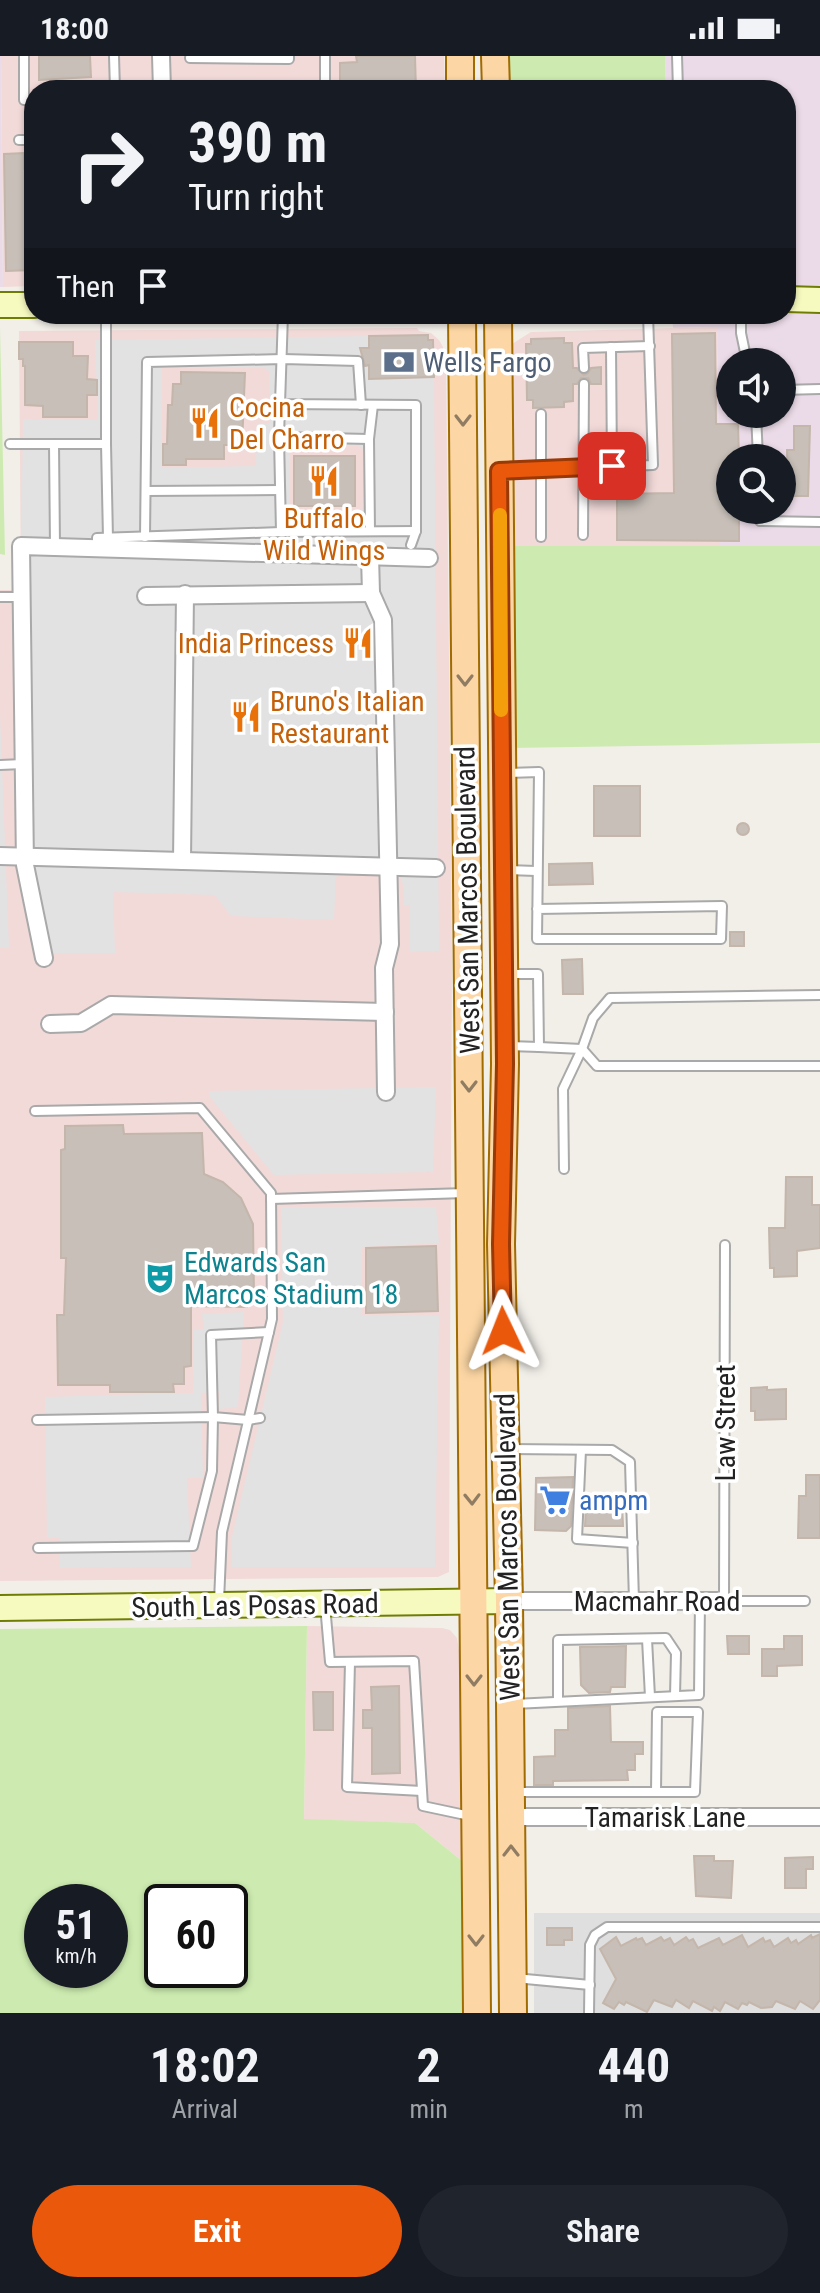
<!DOCTYPE html>
<html lang="en">
<head>
<meta charset="utf-8">
<style>
	body { margin:0; font-family:"Roboto Condensed",sans-serif; background:#20242c; color:#f1f3f6; height:100vh; display:flex; flex-direction:column; font-size:30px; white-space:nowrap }
	* { box-sizing:border-box; margin:0 }
	p { font-size:26px; color:#9ea1a6 }
	.icon { flex:none; width:44px; height:44px; fill:none; stroke:currentColor; stroke-width:2; stroke-linecap:round; stroke-linejoin:round }
	.map { position:relative; height:1957px; overflow:hidden }
	.drawer { display:flex; flex-direction:column; background:#171b24; flex:1 }
	.drawer>* { flex:none }
	.guide { position:absolute; left:24px; top:24px; width:772px; height:244px; border-radius:32px; box-shadow:0 2px 6px #0004; background:#171b24; color:#f1f3f6; overflow:hidden }
	.fabs { position:absolute; left:716px; top:292px; display:grid; gap:16px }
	.fabs a { display:grid; place-items:center; width:80px; height:80px; border-radius:50%; background:#171b24; box-shadow:0 2px 6px #0004; font-size:40px }
	.speed { position:absolute; left:24px; top:1828px; display:flex; gap:16px; font-size:40px; font-weight:700; text-align:center }
	.speed>* { display:grid; place-content:center; width:104px; height:104px; border-radius:50%; background:#171b24; box-shadow:0 2px 6px #0004; line-height:1 }
	.speed small { font-size:20px; font-weight:400 }
	.speed .limit { border:4px solid #111; border-radius:12px; background:#fff; color:#111 }
	.pin { position:absolute; display:grid; place-items:center; width:68px; height:68px; color:#fff; margin:-34px; border-radius:16px; box-shadow:0 4px 12px #0006 }
	.me { position:absolute; width:88px; margin:-44px; rotate:358deg; stroke-linejoin:round; filter:drop-shadow(0 0 6px #0008) }
	.turn { display:flex; align-items:center; gap:28px; height:168px; padding:0 32px; font-size:36px }
	.turn .icon { width:104px; height:104px; stroke-width:2.5 }
	.turn b { display:block; font-size:56px; line-height:68px }
	.then { display:flex; align-items:center; height:76px; padding:0 32px; background:#0003; gap:16px; font-size:30px }
	.eta { display:flex; justify-content:space-evenly; align-items:center; height:136px; text-align:center }
	.eta b { font-size:48px; font-weight:700; line-height:56px }
	.button { display:flex; gap:16px; margin-top:auto; padding:16px 32px }
	.button a { flex:1; height:92px; border-radius:48px; background:#ea580c; color:#fff; font-size:32px; font-weight:700; line-height:92px; text-align:center }
	.button a+a { background:#20242c; color:#f1f3f6 }
	.status { display:flex; justify-content:space-between; align-items:center; height:56px; padding:0 40px; background:#171b24; direction:ltr }
	.status svg { height:22px; fill:currentColor }
	.map>svg:first-child { display:block }
	.residential { fill:#e0dfdf }
	.commercial { fill:#f2dad9 }
	.industrial { fill:#ebdbe8; fill-rule:evenodd }
	.grass { fill:#cdebb0; fill-rule:evenodd }
	.parking { fill:#e2e2e2; fill-rule:evenodd }
	.building { fill:#c7bfb8; stroke:#c4b6ab; stroke-width:2 }
	.lines { fill:none; stroke-linecap:round; stroke-linejoin:round }
	.lane-casing { stroke:#a9a9a9; stroke-width:12 }
	.street-casing { stroke:#a9a9a9; stroke-width:20 }
	.secondary-casing { stroke:#707d05; stroke-width:28 }
	.primary-casing { stroke:#a06b00; stroke-width:30 }
	.lane { stroke:#fff; stroke-width:8 }
	.street { stroke:#fff; stroke-width:16 }
	.secondary { stroke:#f7fabf; stroke-width:24 }
	.primary { stroke:#fcd6a4; stroke-width:26 }
	.oneway { stroke:#8f7c63 }
	.route-casing { stroke:#983908; stroke-width:20 }
	.route { stroke:#ea580c; stroke-width:14 }
	.slow { stroke:#f59e0b; stroke-width:14 }
	.labels { text-anchor:middle; stroke-width:7; stroke-linejoin:round; paint-order:stroke }
	.service-label { font-size:28px; fill:#4e5e75; stroke:#fff; text-anchor:start }
	.food-label { font-size:28px; fill:#c56008; stroke:#fff; text-anchor:start }
	.street-label { font-size:28px; fill:#222; stroke:#fff }
	.culture-label { font-size:28px; fill:#0d838f; stroke:#fff; text-anchor:start }
	.shop-label { font-size:28px; fill:#366cbe; stroke:#fff; text-anchor:start }
</style>
</head>
<body>
<div class="status"><b>18:00</b><svg viewBox="0 0 49 12"><path d="M0 12V9h3v3zM5 12V6h3v6zM10 12V3h3v9zM15 12V0h3v12zM26 1h20v11H26zM47 4h2v5h-2z"/></svg></div>
<div class="map">
<svg width="820" height="1957" viewBox="0 0 820 1957">
	<rect width="100%" height="100%" fill="#f2efe9"/>
	<!-- residential -->
	<rect class="residential" x="534" y="1857" width="286" height="100"/>
	<!-- commercial -->
	<g class="commercial">
		<path d="M1,0H444L445,34H34V230L3,231Z"/>
		<path d="M717,271L720,492L510,490L509,314L512,288L531,276Z"/>
		<path d="M417,272L419,275L431,277L439,284L443,291V306H446L452,898L449,1516L438,1521L0,1525V534H21L19,275Z"/>
		<path d="M307,1570L442,1572L450,1574L457,1582L460,1601L462,1805L415,1767L304,1764Z"/>
	</g>
	<!-- industrial -->
	<g class="industrial">
		<path d="M0,0H1L3,231H0Z"/>
		<path d="M665,0H820V490L720,492L717,271L673,272L672,258H786V34H666ZM730,306H782V358H730ZM730,402H782V454H730Z"/>
	</g>
	<!-- grass -->
	<g class="grass">
		<path d="M509,0H665L666,34H508Z"/>
		<path d="M0,270L5,499L0,498Z"/>
		<path d="M510,490H820V687L512,692Z"/>
		<path d="M307,1570L304,1763L415,1767L462,1805V1957H0V1573ZM42,1846H110V1914H42ZM162,1846H230V1914H162Z"/>
	</g>
	<!-- parking -->
	<g class="parking">
		<path d="M369,280V292L360,293L361,309H369V322L434,321L439,895L410,896V849H404V832L401,822L394,816L339,817L336,822L334,864L231,860L215,839L113,836L115,897H41L25,854L21,505L23,363L98,364L95,284ZM162,312H264L269,315L270,367L257,368L256,410L162,412ZM290,388L358,389L363,393L364,454L290,455Z"/>
		<path d="M0,658L9,892H0Z"/>
		<path d="M436,1031L433,1116L274,1119L210,1041V1035Z"/>
		<path d="M281,1151H436L439,1187L362,1191V1259L439,1260L435,1511H232V1481L283,1266Z"/>
		<path d="M244,1256L238,1351L219,1353V1336L201,1337L203,1422H187L191,1511L60,1512V1482H47L45,1341L193,1337L194,1274L204,1273L202,1258Z"/>
	</g>
	<!-- building -->
	<g class="building">
		<path d="M39,0H90L91,21L39,24Z"/>
		<path d="M356,0H415L416,34H340V7L357,6Z"/>
		<path d="M24,97V113H34V214L6,215L4,98Z"/>
		<path d="M715,277L716,368H738L739,402H730V454H739V485L617,484V438L674,437L672,278Z"/>
		<path d="M428,279V284H433L434,321L369,323V309L365,310L360,292H369V280Z"/>
		<path d="M564,282V287H572L573,312H577L584,319L588,317L591,312L601,311V328H591L588,322H581L577,328H573V345L564,346V351L533,352V344H527L526,288H531V283Z"/>
		<path d="M19,286H73V300H88L87,323L97,324V339H87V361H43V350L25,349V310H23V303H19Z"/>
		<path d="M181,316L245,317L242,389H224V403H186V409H163V388H167L168,349H172L173,328H181Z"/>
		<path d="M794,370H810L808,440H788L787,394H794Z"/>
		<rect x="294" y="400" width="61" height="50"/>
		<rect x="594" y="730" width="46" height="50"/>
		<circle cx="743" cy="773" r="6"/>
		<path d="M592,807L593,828L549,829V808Z"/>
		<rect x="730" y="876" width="14" height="14"/>
		<path d="M582,903L583,938H563L562,904Z"/>
		<path d="M123,1069L124,1078L202,1077L204,1118L223,1126L241,1142L253,1168L254,1242L246,1243L247,1251L191,1250V1310L184,1311V1328H173L174,1336H110V1329H58L57,1259H64L66,1202H61V1094L65,1093V1070Z"/>
		<path d="M786,1121H812V1149H820V1192L797,1195V1220L774,1221V1212H770L769,1172H785Z"/>
		<path d="M436,1190L438,1255L366,1257V1192Z"/>
		<path d="M767,1331V1334L786,1333V1363L755,1364V1355H751V1332Z"/>
		<path d="M806,1419H820V1482H798L799,1440H806Z"/>
		<path d="M573,1421L571,1470L566,1475L535,1474L536,1422Z"/>
		<path d="M622,1447L623,1470H585L586,1448Z"/>
		<path d="M727,1580H749V1598H728Z"/>
		<path d="M784,1580H802V1609L777,1610V1620H762V1593H784Z"/>
		<path d="M626,1590L625,1631H611L610,1636L589,1637L581,1629L580,1591Z"/>
		<path d="M399,1630L400,1717L372,1718V1672H363V1654H372L371,1631Z"/>
		<path d="M313,1636H333V1674H314Z"/>
		<path d="M610,1650L611,1686H643V1698H635V1714H627L628,1724L553,1725V1729H534V1701L555,1700V1674H568V1652Z"/>
		<path d="M694,1800H714V1805H733L731,1842L696,1840Z"/>
		<path d="M813,1801V1813H806V1832H785V1802Z"/>
		<path d="M547,1872H572V1884H564V1889H547Z"/>
		<path d="M820,1878V1944L813,1953L800,1945L795,1953L776,1945L772,1951L761,1952L749,1946L747,1949L742,1947L738,1953L725,1946L720,1955L714,1951L712,1955L693,1945L689,1952L676,1944L672,1951L654,1944L647,1956L626,1946L624,1949L619,1946L614,1953L603,1947L616,1923L600,1893L616,1881L621,1890L636,1882L637,1884L642,1882L646,1889L661,1881L664,1885L670,1882L674,1889L686,1881L689,1885L693,1883L698,1892L719,1882L723,1889L742,1879L748,1891L763,1882L765,1886L770,1884L774,1891L788,1882L791,1887L796,1884L798,1888L811,1879L812,1882Z"/>
	</g>
	<g class="lines">
		<defs>
			<g id="lane">
				<path d="M24,0V44H34"/>
				<path d="M114,0L115,34"/>
				<path d="M325,0V34"/>
				<path d="M677,0L678,34"/>
				<path d="M190,2L289,3V0"/>
				<path d="M19,84H34"/>
				<path d="M106,258V388"/>
				<path d="M283,258L280,348L416,349V475"/>
				<path d="M741,258V277L747,306"/>
				<path d="M611,291L612,410"/>
				<path d="M584,312L583,292L650,290"/>
				<path d="M782,334L820,333"/>
				<path d="M280,348L279,381L369,383"/>
				<path d="M541,358V481"/>
				<path d="M756,358L758,402"/>
				<path d="M279,381L281,476"/>
				<path d="M10,388H106L108,482"/>
				<path d="M54,388L55,491"/>
				<path d="M504,415L653,409L648,258"/>
				<path d="M146,435L280,434"/>
				<path d="M759,454L760,465L820,466"/>
				<path d="M370,475L369,383L373,349"/>
				<path d="M583,479L584,328"/>
				<path d="M145,481L147,306L283,303L358,305L361,349"/>
				<path d="M97,492V482L281,476L416,475L411,489"/>
				<path d="M0,541H21"/>
				<path d="M0,709L23,708"/>
				<path d="M507,717L539,716L537,883H721L722,850L537,853"/>
				<path d="M505,814L536,815"/>
				<path d="M507,918H538L539,991L509,990"/>
				<path d="M539,991L582,993L597,1010H820"/>
				<path d="M35,1055L200,1052L271,1137L272,1263L222,1476L219,1545"/>
				<path d="M564,1113L563,1033L582,993L593,962L610,942L820,939"/>
				<path d="M271,1143L466,1137"/>
				<path d="M725,1189L724,1545H805"/>
				<path d="M260,1362L248,1364L213,1361L211,1279L269,1276"/>
				<path d="M37,1364L213,1361L212,1415L193,1490L38,1492"/>
				<path d="M510,1393L612,1394L630,1406L634,1545"/>
				<path d="M581,1394L577,1483L633,1487"/>
				<path d="M325,1549L330,1606L414,1605L423,1750L470,1760"/>
				<path d="M647,1583L650,1641"/>
				<path d="M350,1606L347,1731L422,1735"/>
				<path d="M558,1645V1584L666,1582L676,1597L675,1640"/>
				<path d="M514,1648L699,1639L700,1545"/>
				<path d="M515,1736H695L698,1656H657L656,1736"/>
				<path d="M515,1922L590,1929"/>
				<path d="M589,1957L590,1889L595,1879L607,1871H820"/>
			</g>
			<g id="street">
				<path d="M161,0L162,34"/>
				<path d="M370,500L371,537L383,564L390,888L384,912L386,1036"/>
				<path d="M146,540L371,537"/>
				<path d="M0,800L436,812"/>
				<path d="M182,805L185,538"/>
				<path d="M44,902L25,809L21,490L429,502"/>
				<path d="M50,968L81,967L111,949L385,956"/>
				<path d="M509,1545H724"/>
				<path d="M511,1761H820"/>
			</g>
			<g id="secondary">
				<path d="M786,243L820,244"/>
				<path d="M0,249H34"/>
				<path d="M0,1552L509,1545"/>
			</g>
			<g id="primary">
				<path d="M460,0V34"/>
				<path d="M495,0L496,34"/>
				<path d="M462,258L477,1957"/>
				<path d="M498,258L505,1008L501,1188L509,1545L513,1957"/>
			</g>
		</defs>
		<!-- lane casing -->
		<use href="#lane" class="lane-casing"/>
		<!-- street casing -->
		<use href="#street" class="street-casing"/>
		<!-- secondary casing -->
		<use href="#secondary" class="secondary-casing"/>
		<!-- primary casing -->
		<use href="#primary" class="primary-casing"/>
		<!-- lane -->
		<use href="#lane" class="lane"/>
		<!-- street -->
		<use href="#street" class="street"/>
		<!-- secondary -->
		<use href="#secondary" class="secondary"/>
		<!-- primary -->
		<use href="#primary" class="primary"/>
	</g>
	<!-- one-way arrows -->
	<defs><path id="oneway-chevron" d="M-2-3.5L2.5 0L-2 3.5" fill="none" stroke-width="1.6" stroke-linecap="round" stroke-linejoin="round" transform="scale(2)"/></defs>
	<g class="oneway">
		<use href="#oneway-chevron" transform="translate(463 364) rotate(90)"/>
		<use href="#oneway-chevron" transform="translate(465 624) rotate(90)"/>
		<use href="#oneway-chevron" transform="translate(469 1030) rotate(90)"/>
		<use href="#oneway-chevron" transform="translate(472 1443) rotate(89)"/>
		<use href="#oneway-chevron" transform="translate(474 1624) rotate(90)"/>
		<use href="#oneway-chevron" transform="translate(511 1795) rotate(-90)"/>
		<use href="#oneway-chevron" transform="translate(476 1884) rotate(90)"/>
	</g>
	<g class="lines">
		<defs>
			<path id="route" d="M503,1275L501,1188L505,1008L499,415L612,410"/>
		</defs>
		<!-- route casing -->
		<use href="#route" class="route-casing"/>
		<!-- route -->
		<use href="#route" class="route"/>
		<!-- slow -->
		<path class="slow" d="M500,459L501,654"/>
	</g>
	<!-- icons -->
	<defs>
		<symbol id="bank-bare" viewBox="-9 -9 18 18"><path d="M-6-4H6V4H-6ZM0-2.3a2.3 2.3 0 1 0 0 4.6a2.3 2.3 0 1 0 0-4.6Z" fill="#5c6f8a" stroke="#fff" stroke-width="2.5" paint-order="stroke"/></symbol>
		<symbol id="restaurant-bare" viewBox="-9 -9 18 18"><path d="M-5-6h1v4h1v-4h1v4h1v-4h1v5L-1.5 .5V6h-2V.5L-5-1ZM5-6V6H3V1.5H1.5Q1.5-4 5-6Z" fill="#e8710a" stroke="#fff" stroke-width="2.5" paint-order="stroke"/></symbol>
		<symbol id="theatre-bare" viewBox="-9 -9 18 18"><path d="M-5-5.5Q0-4 5-5.5V0Q5 5 0 6Q-5 5-5 0ZM-3.3-2.5H-1v1.5H-3.3ZM1-2.5H3.3v1.5H1ZM-2.8 1Q0 5.5 2.8 1Z" fill="#0f9aa8" stroke="#fff" stroke-width="2.5" paint-order="stroke"/></symbol>
		<symbol id="supermarket-bare" viewBox="-9 -9 18 18"><path d="M-6-5.5h2.5l.6 2H6L4.5 2H-2.5L-4.4-4H-6ZM-1.5 3.2a1.3 1.3 0 1 0 .1 0ZM3 3.2a1.3 1.3 0 1 0 .1 0Z" fill="#3f7fe0" stroke="#fff" stroke-width="2.5" paint-order="stroke"/></symbol>
	</defs>
	<g fill-rule="evenodd">
		<use href="#bank-bare" x="377" y="284" width="44" height="44"/>
		<use href="#restaurant-bare" x="183" y="345" width="44" height="44"/>
		<use href="#restaurant-bare" x="302" y="403" width="44" height="44"/>
		<use href="#restaurant-bare" x="336" y="565" width="44" height="44"/>
		<use href="#restaurant-bare" x="224" y="639" width="44" height="44"/>
		<use href="#theatre-bare" x="138" y="1200" width="44" height="44"/>
		<use href="#supermarket-bare" x="533" y="1422" width="44" height="44"/>
	</g>
	<g class="labels">
		<!-- service labels -->
		<g class="service-label">
			<text x="423" y="316">Wells Fargo</text>
		</g>
		<!-- food labels -->
		<g class="food-label">
			<text x="229" y="361">Cocina<tspan x="229" dy="32">Del Charro</tspan></text>
			<text x="324" y="472" text-anchor="middle">Buffalo<tspan x="324" dy="32">Wild Wings</tspan></text>
			<text x="334" y="597" text-anchor="end">India Princess</text>
			<text x="270" y="655">Bruno's Italian<tspan x="270" dy="32">Restaurant</tspan></text>
		</g>
		<!-- street labels -->
		<g class="street-label">
			<text transform="translate(467 844) rotate(-91)" y="10">West San Marcos Boulevard</text>
			<text transform="translate(725 1367) rotate(-90)" y="10">Law Street</text>
			<text transform="translate(507 1491) rotate(-91)" y="10">West San Marcos Boulevard</text>
			<text x="657" y="1555">Macmahr Road</text>
			<text transform="translate(255 1549) rotate(-1)" y="10">South Las Posas Road</text>
			<text x="665" y="1771">Tamarisk Lane</text>
		</g>
		<!-- culture labels -->
		<g class="culture-label">
			<text x="184" y="1216">Edwards San<tspan x="184" dy="32">Marcos Stadium 18</tspan></text>
		</g>
		<!-- shop labels -->
		<g class="shop-label">
			<text x="579" y="1454">ampm</text>
		</g>
	</g>
</svg>
<div class="fabs">
<a><svg class="icon" aria-label="sound" viewBox="0 0 24 24"><path d="M4 9h4l5-4v14l-5-4H4zM17 9q2 3 0 6"/></svg></a>
<a><svg class="icon" aria-label="search" viewBox="0 0 24 24"><circle cx="10" cy="10" r="6"/><path d="M15 15l6 6"/></svg></a>
</div>
<div class="speed"><div>51<small>km/h</small></div><div class="limit">60</div></div>
<div class="pin" style="left:612px;top:410px;background:#d93025"><svg class="icon" aria-label="arrive" viewBox="0 0 24 24"><path d="M6 21V4h12l-3 4 3 4H6"/></svg></div>
<svg class="me" style="left:503px;top:1275px" viewBox="-20 -20 40 40"><path d="M0-17L14 15 0 8-14 15z" fill="#ea580c" stroke="#fff" stroke-width="4"/></svg>
<div class="guide">
<div class="turn"><svg class="icon" aria-label="right" viewBox="0 0 24 24"><path d="M7 20v-9h11M14 6l5 5-5 5"/></svg><div><b>390 m</b>Turn right</div></div>
<div class="then">Then<svg class="icon" aria-label="arrive" viewBox="0 0 24 24"><path d="M6 21V4h12l-3 4 3 4H6"/></svg></div>
</div>
</div>
<section class="drawer">
<div class="eta">
<div><b>18:02</b><p>Arrival</p></div>
<div><b>2</b><p>min</p></div>
<div><b>440</b><p>m</p></div>
</div>
<div class="button"><a>Exit</a><a>Share</a></div>
</section>
</body>
</html>
